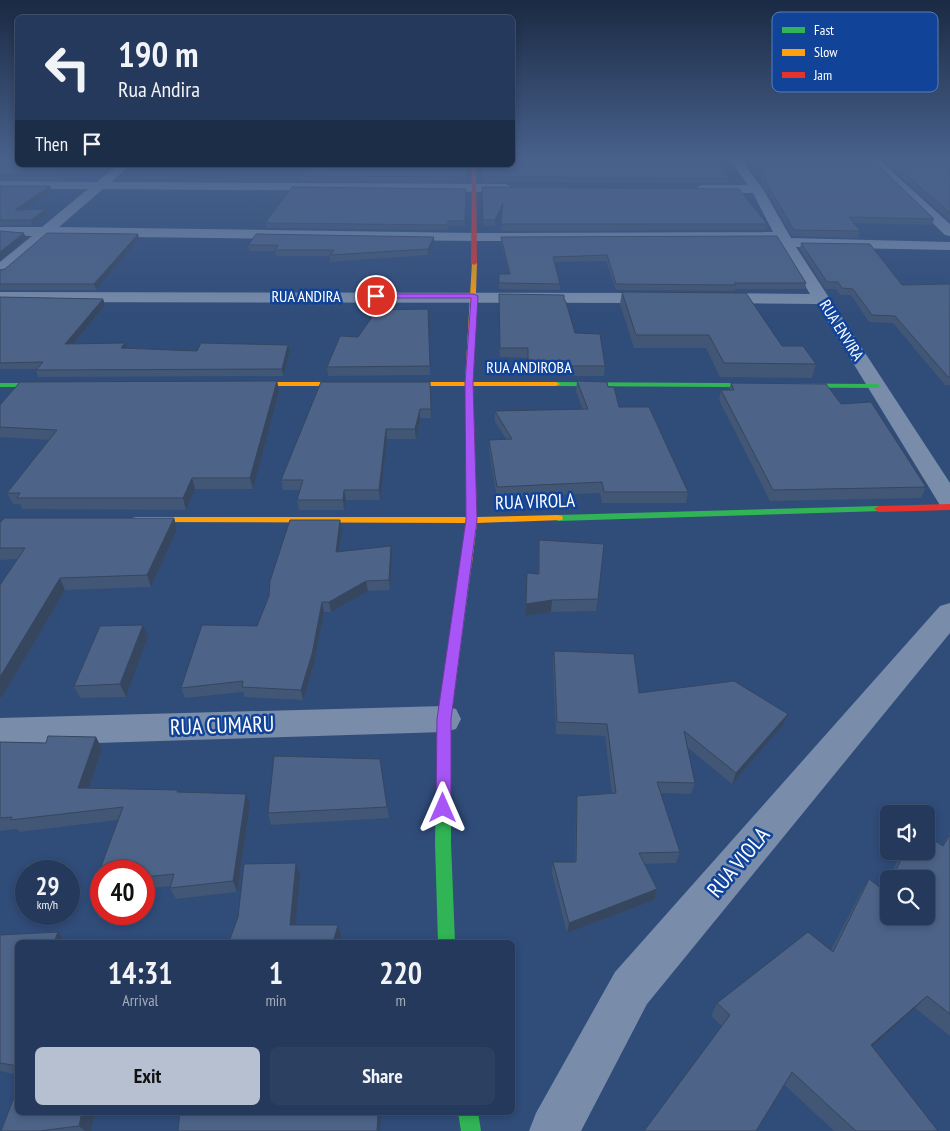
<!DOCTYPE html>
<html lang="en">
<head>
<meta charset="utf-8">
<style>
	body { margin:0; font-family:"PT Sans Narrow",sans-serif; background:#2c4061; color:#f1f3f6; height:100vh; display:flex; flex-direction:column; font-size:19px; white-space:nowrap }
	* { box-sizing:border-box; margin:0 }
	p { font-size:16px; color:#a3acbb }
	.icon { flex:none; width:28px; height:28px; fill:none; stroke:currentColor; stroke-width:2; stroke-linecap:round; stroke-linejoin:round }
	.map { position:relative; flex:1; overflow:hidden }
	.sheet { position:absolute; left:15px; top:940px; width:500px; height:175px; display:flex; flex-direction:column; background:#24395b; border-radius:8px; box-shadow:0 2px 8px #0003,0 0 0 1px #415371 }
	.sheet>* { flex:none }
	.hud { position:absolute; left:15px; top:15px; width:500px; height:152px; border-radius:8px; box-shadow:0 2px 8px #0003,0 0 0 1px #415371; background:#24395b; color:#f1f3f6; overflow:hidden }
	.controls { position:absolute; left:880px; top:805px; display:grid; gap:10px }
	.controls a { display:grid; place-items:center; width:55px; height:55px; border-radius:8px; background:#24395b; box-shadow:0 2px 8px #0003,0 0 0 1px #415371; font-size:25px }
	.speed { position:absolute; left:15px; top:860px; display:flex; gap:10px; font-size:25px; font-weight:700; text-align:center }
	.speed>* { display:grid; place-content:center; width:65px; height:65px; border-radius:50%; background:#24395b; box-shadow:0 2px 8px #0003,0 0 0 1px #415371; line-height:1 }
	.speed small { font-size:12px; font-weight:400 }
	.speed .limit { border:8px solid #d22; background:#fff; color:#111 }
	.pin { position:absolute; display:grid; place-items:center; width:42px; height:42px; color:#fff; margin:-21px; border:2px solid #fff; border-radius:50%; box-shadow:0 1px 5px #0007 }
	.me { position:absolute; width:55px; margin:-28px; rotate:0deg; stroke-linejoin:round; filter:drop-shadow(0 0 4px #0008) }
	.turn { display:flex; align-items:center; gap:18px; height:105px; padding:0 20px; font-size:22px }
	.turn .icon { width:65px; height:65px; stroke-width:2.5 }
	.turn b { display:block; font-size:35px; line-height:42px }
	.then { display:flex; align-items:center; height:48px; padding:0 20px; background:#0003; gap:10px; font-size:19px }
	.eta { display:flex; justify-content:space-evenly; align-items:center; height:85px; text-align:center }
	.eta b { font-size:30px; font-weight:600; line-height:35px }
	.primary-button { display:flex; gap:10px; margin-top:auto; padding:10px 20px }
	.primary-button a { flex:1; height:58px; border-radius:8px; background:#b7c0d0; color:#111; font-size:20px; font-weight:600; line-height:58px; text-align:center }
	.primary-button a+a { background:#2c4061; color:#f1f3f6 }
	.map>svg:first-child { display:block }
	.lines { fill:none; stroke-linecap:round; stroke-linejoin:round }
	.street { fill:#798dab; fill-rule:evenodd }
	.fast { fill:#30b455; fill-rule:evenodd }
	.slow { fill:#ff9f0a; fill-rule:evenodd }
	.jam { fill:#e5322d; fill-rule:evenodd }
	.wall { fill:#425675 }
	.shaded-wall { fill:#36465f }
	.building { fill:#4d6488; stroke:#36465f }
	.route { fill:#a855f7; stroke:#6d37a1 }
	.labels { text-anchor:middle; stroke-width:5; stroke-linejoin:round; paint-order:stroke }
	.far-street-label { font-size:16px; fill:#fff; stroke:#114498 }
	.street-label { font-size:19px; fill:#fff; stroke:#114498 }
	.near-street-label { font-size:22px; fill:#fff; stroke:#114498 }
	.key { fill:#114498; stroke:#587cb7; stroke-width:1 }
	.key-label { font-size:14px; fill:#fff }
</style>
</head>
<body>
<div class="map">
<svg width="950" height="1131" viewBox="0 0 950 1131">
	<rect width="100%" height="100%" fill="#304c79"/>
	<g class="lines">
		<!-- street -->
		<g class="street">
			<path d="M729,159H740L763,189L791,238L950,242V250L796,247L950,483V509L941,507L938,502L817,304L714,303L708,302L706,298L708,294L714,293L810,294L778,240L475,241L49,236L6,273L0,275V262L32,236L0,235V227H42L88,189H0V181L97,182L117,165H130L111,182L506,184L512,188L506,192L103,189L59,227L475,233L773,232L753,193H701L695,189L701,185H748Z"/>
			<path d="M866,159H878L950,224V236L945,235Z"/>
			<path d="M0,292L658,293L664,294L666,298L664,302L658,303L0,302Z"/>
			<path d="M950,603V633L647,1004L581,1131H529L536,1113L615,972L940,606Z"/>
			<path d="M444,706L456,709L461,719L456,729L444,732L0,746V718Z"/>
		</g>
		<!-- fast -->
		<g class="fast">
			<path d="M553,382L877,384L881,386L877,388L556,386L552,384Z"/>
			<path d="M0,383H56L60,385L56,387H0Z"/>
			<path d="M879,506L883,507L884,509L883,511L558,521L553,518L558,515Z"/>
			<path d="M466,559L472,563L451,719V843L455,942H438L435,843L437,719L460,563Z"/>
			<path d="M458,1112H478L481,1131H461Z"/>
		</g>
		<!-- slow -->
		<path class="slow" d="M472,262L477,263L473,382H556L560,384L556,386H473L477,517L558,515L562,516L563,518L562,520L477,523L472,563L466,567L460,563L466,523L132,522L131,520L132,518L136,517H467L465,386H239L235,384L239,382H465Z"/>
		<!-- jam -->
		<g class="jam">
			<path d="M472,165H476L477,263L474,265L471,263Z"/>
			<path d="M950,504V510L879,512L874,509L879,506Z"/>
		</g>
	</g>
	<!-- wall -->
	<g class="wall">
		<path d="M0,159L18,165H59V180H0Z"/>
		<path d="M756,159H872L934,219L932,225L854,223L860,231L858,238L792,236L764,188Z"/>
		<path d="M881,159H950V221Z"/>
		<path d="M467,165L466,182L300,181V176L365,166Z"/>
		<path d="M482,165L729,178L728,183L482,182Z"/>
		<path d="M0,186L52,191L25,209L48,214L32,225L0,226Z"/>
		<path d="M482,187L767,224L766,230L501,231L503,210L495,226H483Z"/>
		<path d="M466,189L465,226H448V230L266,228L265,223Z"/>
		<path d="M434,237V242L428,255L330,262V256H276L275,251H249L248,245Z"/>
		<path d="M501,237L806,283L805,289H735V291L616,290L606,261L555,262L560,284V290L499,289V274H509L501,243Z"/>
		<path d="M139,239L96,290H0V270Z"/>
		<path d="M801,243L902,285L950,284V385H945L893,323L869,322L851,295H840L836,289H825L800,249Z"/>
		<path d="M622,292L782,346L816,364L812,378L720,377L706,348H634L620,304Z"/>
		<path d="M0,297L103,299L105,305L73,344L125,343L126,348L197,351L288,345L290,351L283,376L38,377L36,370L37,369H0Z"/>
		<path d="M564,299L575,333L605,366L604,376H570L568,370H528V358L500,357L499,303Z"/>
		<path d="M428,309L430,375L328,376L327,367Z"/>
		<path d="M277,381L279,392L253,489H195L186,510L22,509L20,504H13L7,493L49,440L0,437V405Z"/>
		<path d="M577,381L608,387L619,407L688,492L686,503H602L600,493L497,498L489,451V440L506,439L495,422V411L583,410L576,392Z"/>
		<path d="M430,382L431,418H420L416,439H387L380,500H346L344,510H299L297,500L300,490H283L281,480Z"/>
		<path d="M731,383L841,404L926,487L921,498L770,501L719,400L721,390H729Z"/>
		<path d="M174,518L177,529L151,587L65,590L1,699H0V585L17,559L0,560V523Z"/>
		<path d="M342,530L339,552L392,557L390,590L368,591L331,612H324L314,664L303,700L245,697L243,692L185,698L181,688L257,626Z"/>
		<path d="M539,540L598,599L596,611L551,612L525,616L527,573L538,574Z"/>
		<path d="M148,637L126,697L80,698L74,686Z"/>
		<path d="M554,651L639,693L788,714L783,725L732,784L687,747L695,783L691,794L661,793L680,852L676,863L644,864L657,889L654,900L567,933L552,873L553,862H575L576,807L577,796L612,793L605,736L556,734L553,663Z"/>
		<path d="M96,737L102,749L89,788L178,790L179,792L250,805L237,892L176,899L170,888V886L144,889V871H101V893L95,883L118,820L19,832L17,829L0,831V742L46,743Z"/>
		<path d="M380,759L389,818L271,825L268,813Z"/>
		<path d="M950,833V1036L915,1008L872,1047L938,1131H834L711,1016L717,1003L831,950L860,894L869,879L884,891L889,880V916L926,879H889L902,851H926L942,846Z"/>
		<path d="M0,935L18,942V1075L0,1071Z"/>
		<path d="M18,1112H95L91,1131H1Z"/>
	</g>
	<!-- shaded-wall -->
	<g class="shaded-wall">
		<path d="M57,165H59V180L58,175Z"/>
		<path d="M50,186L52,191L17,215L15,210Z"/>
		<path d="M503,203V209L495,226V220Z"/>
		<path d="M46,209L48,214L32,225L31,220Z"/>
		<path d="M24,233L26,238L0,260V252Z"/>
		<path d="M138,234L139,239L96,290L94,284Z"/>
		<path d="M434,237V242L428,255V249Z"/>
		<path d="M103,299L105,305L68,350L65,344Z"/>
		<path d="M125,343L127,350L121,348Z"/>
		<path d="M288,345L290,351L283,376L282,369Z"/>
		<path d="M277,381L279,392L253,489L250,478Z"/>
		<path d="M420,409V418L416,439L415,429Z"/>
		<path d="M386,429L387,439L380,500L379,490Z"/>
		<path d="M192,478L195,489L186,510L183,498Z"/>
		<path d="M344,490L346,500L344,510L343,500Z"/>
		<path d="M174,518L177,529L151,587L147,575Z"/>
		<path d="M340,520L342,530L337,562L336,552Z"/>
		<path d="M391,546L392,557L390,590L389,580Z"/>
		<path d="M60,578L65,590L1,699L0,697V677Z"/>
		<path d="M366,581L368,591L331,612L329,602Z"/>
		<path d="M552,600L551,612L525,616L526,604Z"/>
		<path d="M322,602L324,612L314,664L303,700L301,690Z"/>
		<path d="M143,625L148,637L126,697L120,684Z"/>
		<path d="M788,714L783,725L732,784L736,773Z"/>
		<path d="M96,737L102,749L85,800L78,788Z"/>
		<path d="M246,794L250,805L237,892L233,881Z"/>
		<path d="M296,863L300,876L294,938L290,925Z"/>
		<path d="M657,889L654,900L567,933L569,923Z"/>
		<path d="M338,925L341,937L340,942H333Z"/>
		<path d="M58,932L66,942H54Z"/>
		<path d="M927,996L915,1008L861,1057L871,1045Z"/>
		<path d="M82,1112H95L91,1131H85L79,1126Z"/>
		<path d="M378,1112H381L380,1131H377Z"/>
	</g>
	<!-- building -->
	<g class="building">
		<path d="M0,159H18V165H57L58,175H0Z"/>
		<path d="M512,159H714L729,178L482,177V165H512Z"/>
		<path d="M758,159H872L934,219L849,217L860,231L794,230L766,182Z"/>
		<path d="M888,159H950V213Z"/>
		<path d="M366,165H466V177L300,176L307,166H365Z"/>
		<path d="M0,186H50L15,210L46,209L31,220H0Z"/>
		<path d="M292,187L466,189L465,221H448V225L265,223Z"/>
		<path d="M482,187L739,189L767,224H501L503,203L495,220H483Z"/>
		<path d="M0,231L24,233L0,252Z"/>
		<path d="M47,233L138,234L94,284H0V270L5,269Z"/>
		<path d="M256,234L434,237L428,249L330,255L334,250H275L278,245H248Z"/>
		<path d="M777,236L806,283H734L736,285L616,284L607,255L553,257L560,284L499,283V274H510L501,237Z"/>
		<path d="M801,243L870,244L902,285L950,284V377H948L895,316L872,315L853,289L842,288L838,282H827Z"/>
		<path d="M622,292L746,293L782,346H803L816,364L724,363L709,335H636Z"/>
		<path d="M499,294L564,295V299L566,302L575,333L600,334L605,366H571L569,361L528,360V348H500Z"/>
		<path d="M0,297L103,299L65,344L125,343L121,348L197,351L201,343L288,345L282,369L36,370L43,362L0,363Z"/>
		<path d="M428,309L430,366L327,367L340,336L358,337L377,310Z"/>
		<path d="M277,381L250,478H192L183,498H17L20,493H7L57,430L0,427V405L20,382Z"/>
		<path d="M577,381L607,382L608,387H614L619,407H649L688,492H604L602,482L497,487L489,440L512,439L495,411L588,409Z"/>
		<path d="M321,382H430L431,409H420L415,429H386L379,490H344L343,500H297L303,480H281Z"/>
		<path d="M731,383L826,384L841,404L871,402L926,487L773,490L721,390H734Z"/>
		<path d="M4,518H174L147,575L60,578L0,677V585L25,548H0V523Z"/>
		<path d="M290,520H340L336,552L391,546L389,580L366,581L329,602H322L312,654L301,690L242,687L243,681L181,688L202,625L257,626L269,596L270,581Z"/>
		<path d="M539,540L604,544L598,599L552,600L526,604L527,573L539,574Z"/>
		<path d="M143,625L120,684L74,686L100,626Z"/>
		<path d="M554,651L634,654L639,693L734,681L788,714L736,773L684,731L695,783L657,782L680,852L639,853L657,889L569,923L553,862H576L577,796L616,793L607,724L557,722Z"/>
		<path d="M48,736L96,737L78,788L178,790L177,792L246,794L233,881L170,888L174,874L144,877V871H101V882L95,883L123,807L10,820L12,817L0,818V742L46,743Z"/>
		<path d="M274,756L380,759L387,807L268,813Z"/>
		<path d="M926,835L943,846L950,835V1014L927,996L871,1045L938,1131H856L792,1072L756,1131H644L730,1015L717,1003L808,932L833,952L869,879L886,892L889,887V916H926V879H892L905,851H926Z"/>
		<path d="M296,863L290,925H338L333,942H229L238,917L244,864Z"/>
		<path d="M58,932L54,942H18V1066L0,1063V935Z"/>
		<path d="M18,1087V1112H82L79,1126L39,1131H1Z"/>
		<path d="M180,1112H378L377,1131H178Z"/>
	</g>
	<!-- sky -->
	<linearGradient id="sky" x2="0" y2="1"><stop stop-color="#1a2a43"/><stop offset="0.5" stop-color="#48618c"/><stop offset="1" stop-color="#48618c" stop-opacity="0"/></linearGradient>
	<rect width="950" height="318" fill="url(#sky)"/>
	<!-- route -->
	<path class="route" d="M474,294L478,296L473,383L477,520L451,719V808L449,812L443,814L438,812L436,808L437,719L466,520L465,383L471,298H376L372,296L376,294Z"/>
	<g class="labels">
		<!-- far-street labels -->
		<g class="far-street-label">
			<text x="306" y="302">RUA ANDIRA</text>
			<text transform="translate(842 330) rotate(58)" y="6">RUA ENVIRA</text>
			<text x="529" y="373">RUA ANDIROBA</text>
		</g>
		<!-- street labels -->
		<g class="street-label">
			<text transform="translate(535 501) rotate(-2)" y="7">RUA VIROLA</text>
		</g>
		<!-- near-street labels -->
		<g class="near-street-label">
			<text transform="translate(222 725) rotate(-2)" y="8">RUA CUMARU</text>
			<text transform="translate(738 862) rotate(-50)" y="8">RUA VIOLA</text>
		</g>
	</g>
	<!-- legend -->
	<rect x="772" y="12" width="166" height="80" rx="8" class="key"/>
	<rect x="782" y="27" width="23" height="6" fill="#30b455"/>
	<rect x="782" y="49" width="23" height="7" fill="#ff9f0a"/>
	<rect x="782" y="72" width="23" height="6" fill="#e5322d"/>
	<g class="key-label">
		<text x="814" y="35">Fast</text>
		<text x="814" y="57">Slow</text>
		<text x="814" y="80">Jam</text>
	</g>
</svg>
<div class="controls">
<a><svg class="icon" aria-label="sound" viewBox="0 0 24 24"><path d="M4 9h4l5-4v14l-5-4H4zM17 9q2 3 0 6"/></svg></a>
<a><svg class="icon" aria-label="search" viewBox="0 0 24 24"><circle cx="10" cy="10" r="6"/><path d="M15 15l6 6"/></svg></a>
</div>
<div class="speed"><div>29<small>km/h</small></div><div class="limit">40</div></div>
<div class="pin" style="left:376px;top:296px;background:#d93025"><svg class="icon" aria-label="arrive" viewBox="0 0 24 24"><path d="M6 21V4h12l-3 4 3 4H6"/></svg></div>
<svg class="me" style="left:443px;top:808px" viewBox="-20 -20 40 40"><path d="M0-17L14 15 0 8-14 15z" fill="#a855f7" stroke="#fff" stroke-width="4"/></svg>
<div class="hud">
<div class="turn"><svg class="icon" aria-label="left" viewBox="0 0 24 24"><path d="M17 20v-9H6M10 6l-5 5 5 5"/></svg><div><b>190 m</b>Rua Andira</div></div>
<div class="then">Then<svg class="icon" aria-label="arrive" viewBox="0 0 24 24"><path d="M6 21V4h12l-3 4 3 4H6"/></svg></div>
</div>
<section class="sheet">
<div class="eta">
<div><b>14:31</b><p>Arrival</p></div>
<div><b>1</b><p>min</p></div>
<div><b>220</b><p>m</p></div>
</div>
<div class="primary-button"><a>Exit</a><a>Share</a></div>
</section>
</div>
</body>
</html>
